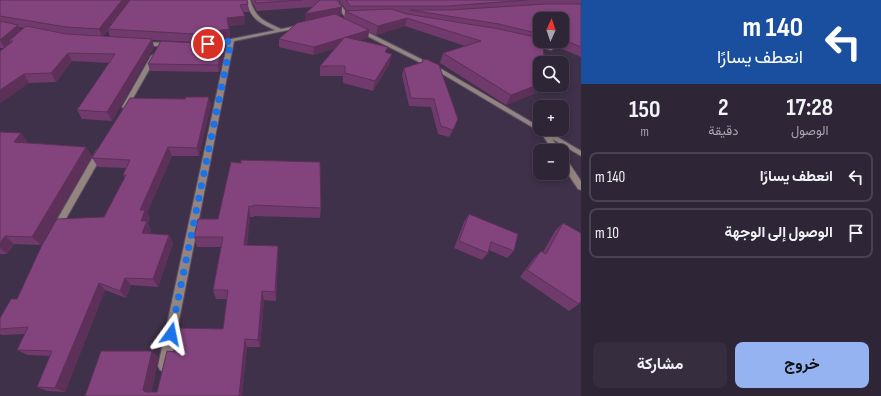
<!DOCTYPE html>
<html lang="ar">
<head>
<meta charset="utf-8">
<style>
	body { margin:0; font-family:"Sofia Sans Condensed",Vazirmatn,sans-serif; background:#362d3f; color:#f1f3f6; direction:rtl; height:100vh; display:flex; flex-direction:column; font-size:15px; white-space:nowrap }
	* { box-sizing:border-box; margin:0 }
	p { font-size:13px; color:#a7a5ad }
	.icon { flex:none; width:22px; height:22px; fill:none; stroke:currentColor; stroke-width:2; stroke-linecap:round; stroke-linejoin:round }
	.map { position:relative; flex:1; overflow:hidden; direction:ltr }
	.panel { display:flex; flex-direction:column; background:#2e2537; width:300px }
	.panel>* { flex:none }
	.guide { background:#1a4fa0; color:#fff; overflow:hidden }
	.needle { width:26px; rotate:3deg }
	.tools { position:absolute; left:533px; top:12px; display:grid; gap:8px }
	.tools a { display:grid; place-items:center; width:36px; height:36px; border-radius:8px; background:#2e2537; box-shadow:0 2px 6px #0003,0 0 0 1px #494252; font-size:20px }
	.pin { position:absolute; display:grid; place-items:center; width:34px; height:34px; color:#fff; margin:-17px; border:2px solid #fff; border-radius:50%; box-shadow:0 1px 4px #0007 }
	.me { position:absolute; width:44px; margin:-22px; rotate:12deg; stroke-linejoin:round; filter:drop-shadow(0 0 3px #0008) }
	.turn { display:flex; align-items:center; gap:14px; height:84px; padding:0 12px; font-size:18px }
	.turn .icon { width:52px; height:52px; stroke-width:2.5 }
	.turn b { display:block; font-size:28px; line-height:34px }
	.eta { display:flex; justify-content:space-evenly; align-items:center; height:68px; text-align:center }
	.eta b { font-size:24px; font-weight:700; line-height:28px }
	.primary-button { display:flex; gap:8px; margin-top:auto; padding:8px 12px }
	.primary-button a { flex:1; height:46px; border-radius:8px; background:#95b2f1; color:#111; font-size:16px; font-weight:700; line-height:46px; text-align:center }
	.primary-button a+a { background:#362d3f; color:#f1f3f6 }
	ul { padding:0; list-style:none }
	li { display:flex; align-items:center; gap:12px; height:50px; margin:0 8px 6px; padding:0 4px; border:2px solid #494252; border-radius:8px }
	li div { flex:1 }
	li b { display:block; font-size:15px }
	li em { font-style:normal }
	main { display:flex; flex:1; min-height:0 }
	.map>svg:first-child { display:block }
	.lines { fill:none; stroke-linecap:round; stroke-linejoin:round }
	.minor-casing { stroke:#5a4e65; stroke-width:2 }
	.tertiary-casing { stroke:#5a4e65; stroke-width:2 }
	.minor { fill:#93847f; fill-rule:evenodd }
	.tertiary { fill:#93847f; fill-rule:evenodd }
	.wall { fill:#713a6c; fill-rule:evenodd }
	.shaded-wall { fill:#5c3058 }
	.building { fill:#83447d; stroke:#5c3058 }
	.route { stroke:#1a73e8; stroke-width:7; stroke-dasharray:0 12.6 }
</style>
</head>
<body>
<main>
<section class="panel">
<div class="guide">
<div class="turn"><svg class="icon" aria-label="left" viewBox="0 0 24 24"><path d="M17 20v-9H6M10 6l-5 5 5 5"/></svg><div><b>140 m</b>انعطف يسارًا</div></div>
</div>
<div class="eta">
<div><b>17:28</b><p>الوصول</p></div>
<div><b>2</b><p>دقيقة</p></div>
<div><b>150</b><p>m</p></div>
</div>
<ul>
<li><svg class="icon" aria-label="left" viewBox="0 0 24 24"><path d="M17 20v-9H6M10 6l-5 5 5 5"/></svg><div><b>انعطف يسارًا</b></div><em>140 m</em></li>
<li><svg class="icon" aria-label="arrive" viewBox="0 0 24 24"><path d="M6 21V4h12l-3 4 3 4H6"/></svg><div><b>الوصول إلى الوجهة</b></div><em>10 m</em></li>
</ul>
<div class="primary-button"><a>خروج</a><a>مشاركة</a></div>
</section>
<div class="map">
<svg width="581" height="396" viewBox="0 0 581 396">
	<rect width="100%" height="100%" fill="#3e3149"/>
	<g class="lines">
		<defs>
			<g id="minor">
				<path d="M246,0H250C256,19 264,21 281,29V31H277C260,23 251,20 246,0Z"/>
				<path d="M333,0H337L349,16V17H345Z"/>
				<path d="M231,39L234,41L170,366L168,370L164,372L160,370L158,366L228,41Z"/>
				<path d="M533,41L553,47L554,48L551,50L531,44V42Z"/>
				<path d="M154,54L157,56L128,107L127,108H123L122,107L151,56Z"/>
				<path d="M541,129H545L561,151H553L540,131Z"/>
				<path d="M97,150H100L104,152L60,229L57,230L54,229L53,227L54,225Z"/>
				<path d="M562,156L565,157L581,181V190L578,189L562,165Z"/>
			</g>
			<g id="tertiary">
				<path d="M301,25L303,26V27L215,45L212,43Z"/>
				<path d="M357,29H361L443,70L540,127V129H544L581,151V156L439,72L357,31Z"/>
				<path d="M143,42L169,43L172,45L169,47L141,45V43Z"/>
			</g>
		</defs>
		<!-- minor casing -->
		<use href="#minor" class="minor-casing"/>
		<!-- tertiary casing -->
		<use href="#tertiary" class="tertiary-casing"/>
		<!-- minor -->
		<use href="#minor" class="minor"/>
		<!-- tertiary -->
		<use href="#tertiary" class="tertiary"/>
	</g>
	<!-- wall -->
	<g class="wall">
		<path d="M0,0L248,4L249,12H243L245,24L229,26L230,38L197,42L152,40L154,47L112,121L82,119L77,110L110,63L72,61L56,82L29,83L0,103V52L4,48H0ZM19,27L24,28L21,30ZM108,30L110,37L103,36L105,34Z"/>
		<path d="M251,0H337L342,7L341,15H338L344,19L345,11H347L339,0H581V57L543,41H562V19H540V85H545L541,91L506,105L440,63L443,53L465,46L405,26L376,35L369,32L368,38L359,41L387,53L390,63L373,91L343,83V76H320V66L336,48L313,55L279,47V39L305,21L312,7L257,11Z"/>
		<path d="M226,45L219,72L150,71L148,64Z"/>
		<path d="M422,60L455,127L449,137L438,134L431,107L409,106L402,75L404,68L422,62Z"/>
		<path d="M211,105L199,156H172L147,213L150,218L148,223L151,230L150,234L169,235L173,243L158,287L131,285L126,298L105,290L65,392L47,391L37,387L50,356L28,355L17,350L25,334L2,335L0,334V318L17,299L104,217L125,178L123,175L126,168L98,167L92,158Z"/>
		<path d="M0,132L28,142L27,143L92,156L41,245L14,244L7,254H0Z"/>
		<path d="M231,162L321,208L320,218L254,216V217H250L247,245L278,246V256L276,301L264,300L260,347H247L242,396H85L159,358L151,392H157L176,352L223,329L227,299H216L213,290L221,247H197L194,237L218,219Z"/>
		<path d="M469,214L514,251L507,258L489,250L488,253L482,260L454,248L464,222Z"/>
		<path d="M563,223L579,304L569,311L520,277L534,258L541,251L543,252L555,231Z"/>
	</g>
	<!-- shaded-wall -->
	<g class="shaded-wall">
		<path d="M122,0H131L102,37L99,29Z"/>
		<path d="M342,7L341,15L305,22V14Z"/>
		<path d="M245,16V24L228,26L227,18Z"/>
		<path d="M407,18L405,26L376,35L378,26Z"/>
		<path d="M18,25L23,33L9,41L11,44L5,48L0,40Z"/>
		<path d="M229,29L230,38L197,42L195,34Z"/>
		<path d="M369,30L368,38L313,55L314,47Z"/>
		<path d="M152,39L154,47L112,121L107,112Z"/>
		<path d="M225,39L226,45L219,72L218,65Z"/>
		<path d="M68,53L72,61L56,82L51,73Z"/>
		<path d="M392,54L390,63L373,91L375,81Z"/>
		<path d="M24,74L29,83L0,103V90Z"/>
		<path d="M540,84V85H545L541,91L506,105L511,95Z"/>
		<path d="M209,97L211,105L199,156L197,148Z"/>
		<path d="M21,133L28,142L21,151L14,142Z"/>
		<path d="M86,147L92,156L41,245L32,237Z"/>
		<path d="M168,147L172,156L147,213L150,218L148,223L151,230L147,241L142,233L141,221L140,210Z"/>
		<path d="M249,206L250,217L246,255L244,245Z"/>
		<path d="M169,235L173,243L158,287L153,279Z"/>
		<path d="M5,236L14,244L7,254L0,248V243Z"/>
		<path d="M278,246V256L276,301L275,292Z"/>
		<path d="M125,278L131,285L126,298L120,291Z"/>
		<path d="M99,283L105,290L65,392L55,388Z"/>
		<path d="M262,291L264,300L260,347L258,340Z"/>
		<path d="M245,339L247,347L242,396H239Z"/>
		<path d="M152,351L159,358L151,396L145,392L143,390Z"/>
	</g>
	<!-- building -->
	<g class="building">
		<path d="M0,0H122L99,29L66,27L0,16Z"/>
		<path d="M130,0H247L248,4L240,5L245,16L227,18L229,29L195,34L108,29Z"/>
		<path d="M255,0H302L256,3Z"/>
		<path d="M320,0H337L342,7L305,14Z"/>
		<path d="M346,0H527L448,6H350Z"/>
		<path d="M546,4H581V47L562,39V19H540V29H539L540,34L499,24L410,10H449Z"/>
		<path d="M391,9L407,14L499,29L540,38V41H542L545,63H540V84L511,95L443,53L481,41L407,18L378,26L345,11Z"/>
		<path d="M335,14L369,30L314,47L279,39L297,23Z"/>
		<path d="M0,21L18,25L0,40Z"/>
		<path d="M26,26L66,34L152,39L107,112L77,110L115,54L68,53L51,73L24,74L0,90V51L13,41H9Z"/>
		<path d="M345,37L388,47L385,52L392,54L375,81L345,73V66H320Z"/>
		<path d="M225,39L218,65L148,64L161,41L196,43Z"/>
		<path d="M426,59L439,65L458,119L453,130L441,126L434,99L411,98L404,68L423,62L422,60Z"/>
		<path d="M186,97H209L197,148L168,147L140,210H145L141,221H147L142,233L169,235L153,279L125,278L120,291L99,283L55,388L37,387L52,351L17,350L28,327L0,329V318L11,299H17L42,245L57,219L104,217L126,175H123L130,160L92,158L130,98L185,99Z"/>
		<path d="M0,132L21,133L14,142L86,147L32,237L5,236L0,243Z"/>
		<path d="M241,160L320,162L321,208L253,205V207L249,206L244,245L278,246L275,292L262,291L258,340L245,339L239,396H85L101,351H152L143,390L145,392H157L167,351L176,352L181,328L223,329L228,290H213L223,237H194L198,219H218L231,162L241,163Z"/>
		<path d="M469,214L518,234L514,251L491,242L488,253L459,241Z"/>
		<path d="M563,223L581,233V301L579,304L527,270L541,251L546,254Z"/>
	</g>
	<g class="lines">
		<!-- route -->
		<path class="route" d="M171,334L231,41L208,44"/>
	</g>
</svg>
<div class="tools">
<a><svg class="needle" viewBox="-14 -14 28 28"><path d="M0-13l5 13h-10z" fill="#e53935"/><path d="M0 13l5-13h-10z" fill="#a7a5ad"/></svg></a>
<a><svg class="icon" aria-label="search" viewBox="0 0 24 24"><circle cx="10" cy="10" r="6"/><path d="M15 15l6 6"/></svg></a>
<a>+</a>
<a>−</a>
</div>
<div class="pin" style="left:208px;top:44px;background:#d93025"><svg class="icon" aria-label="arrive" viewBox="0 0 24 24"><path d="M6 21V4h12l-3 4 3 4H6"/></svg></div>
<svg class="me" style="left:171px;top:334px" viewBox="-20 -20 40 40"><path d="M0-17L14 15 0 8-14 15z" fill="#1a73e8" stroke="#fff" stroke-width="4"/></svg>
</div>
</main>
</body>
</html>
